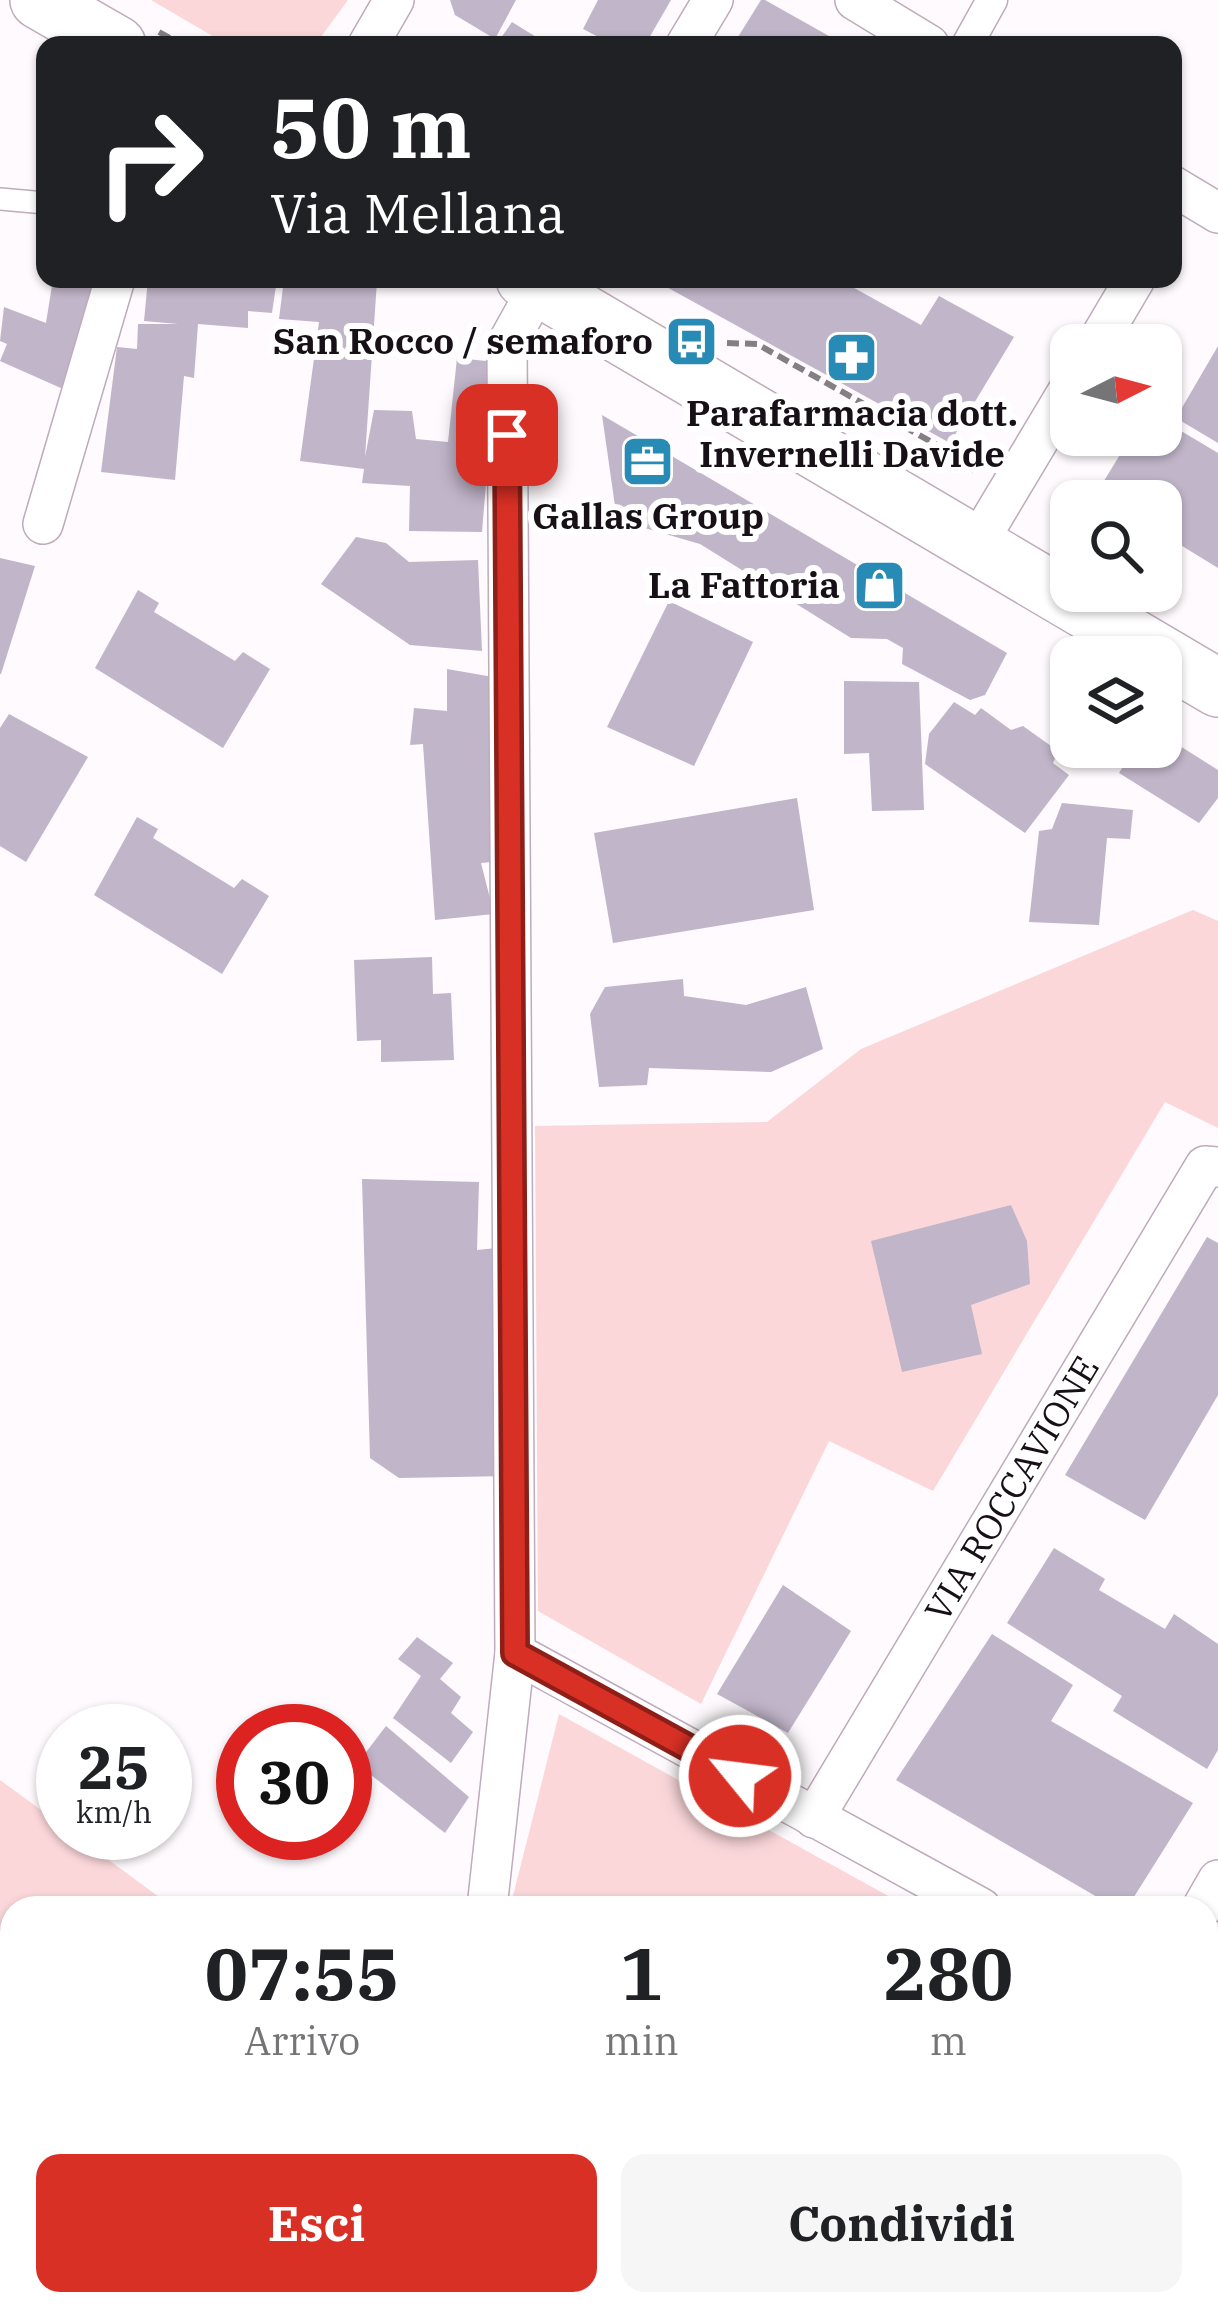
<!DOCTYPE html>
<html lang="it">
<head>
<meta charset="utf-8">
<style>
	body { margin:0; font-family:"IBM Plex Serif",serif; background:#f6f6f6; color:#202124; height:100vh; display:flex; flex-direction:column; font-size:45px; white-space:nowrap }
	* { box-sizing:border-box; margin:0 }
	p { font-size:39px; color:#757577 }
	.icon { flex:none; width:66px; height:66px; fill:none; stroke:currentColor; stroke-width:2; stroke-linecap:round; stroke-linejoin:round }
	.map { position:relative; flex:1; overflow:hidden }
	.drawer { position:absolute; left:0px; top:1896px; width:1218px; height:420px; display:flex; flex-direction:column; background:#fff; border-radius:36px 36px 0 0; box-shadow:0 3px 9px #0004 }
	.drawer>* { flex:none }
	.banner { position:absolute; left:36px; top:36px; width:1146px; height:252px; border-radius:24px; box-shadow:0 3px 9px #0004; background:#202124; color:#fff; overflow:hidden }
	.needle { width:78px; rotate:84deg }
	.fabs { position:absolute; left:1050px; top:324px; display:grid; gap:24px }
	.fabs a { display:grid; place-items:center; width:132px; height:132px; border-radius:24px; background:#fff; box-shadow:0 3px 9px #0004; font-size:60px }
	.speed { position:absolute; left:36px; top:1704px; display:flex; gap:24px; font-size:60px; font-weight:700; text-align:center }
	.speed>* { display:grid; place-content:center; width:156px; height:156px; border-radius:50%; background:#fff; box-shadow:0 3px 9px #0004; line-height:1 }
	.speed small { font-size:30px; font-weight:400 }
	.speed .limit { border:18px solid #d22; background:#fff; color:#111 }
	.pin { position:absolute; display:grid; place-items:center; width:102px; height:102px; color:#fff; margin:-51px; border-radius:24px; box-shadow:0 6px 18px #0006 }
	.me { position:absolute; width:132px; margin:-66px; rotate:299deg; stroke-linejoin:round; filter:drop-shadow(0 0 9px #0008) }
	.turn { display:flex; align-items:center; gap:42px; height:252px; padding:0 36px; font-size:54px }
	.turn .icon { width:156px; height:156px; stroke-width:2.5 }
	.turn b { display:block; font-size:84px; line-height:102px }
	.eta { display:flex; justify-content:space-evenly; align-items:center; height:204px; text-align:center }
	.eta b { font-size:72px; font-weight:800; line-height:84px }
	.primary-button { display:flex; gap:24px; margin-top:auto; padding:24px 36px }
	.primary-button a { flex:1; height:138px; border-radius:24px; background:#d93025; color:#fff; font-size:48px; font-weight:800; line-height:138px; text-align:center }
	.primary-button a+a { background:#f6f6f6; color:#202124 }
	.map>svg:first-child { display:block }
	.green { fill:#fbd7da }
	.building { fill:#c1b5c9 }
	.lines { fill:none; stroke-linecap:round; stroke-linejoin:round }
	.service-casing { stroke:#beabbb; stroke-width:24 }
	.pedestrian-casing { stroke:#beabbb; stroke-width:33 }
	.minor-casing { stroke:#beabbb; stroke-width:42 }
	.secondary-casing { stroke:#beabbb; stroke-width:60 }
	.path { stroke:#847f83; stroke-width:6; stroke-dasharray:12 6; stroke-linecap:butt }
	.service { stroke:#fff; stroke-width:21 }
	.pedestrian { stroke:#fff; stroke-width:30 }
	.minor { stroke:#fff; stroke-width:39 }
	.secondary { stroke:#fff; stroke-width:57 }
	.route-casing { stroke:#8d1f18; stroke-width:30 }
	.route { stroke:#d93025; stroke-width:21 }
	.labels { text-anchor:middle; stroke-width:12; stroke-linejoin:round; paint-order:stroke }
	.poi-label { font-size:36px; font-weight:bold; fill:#171016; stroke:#fff; text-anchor:end }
	.street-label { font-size:36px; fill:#171016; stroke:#fff }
</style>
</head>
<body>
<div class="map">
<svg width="1218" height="2316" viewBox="0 0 1218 2316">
	<rect width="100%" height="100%" fill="#fefafd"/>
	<!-- green -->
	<g class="green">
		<path d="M151,0H348L315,45H228Z"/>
		<path d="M1193,910L1218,921V1128L1165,1102L933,1491L829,1441L701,1704L538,1611L535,1126L767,1122L861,1049Z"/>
		<path d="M559,1714L910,1908H760L737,1898L734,1908H510Z"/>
		<path d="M0,1780L63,1826V1833H72L174,1908H12V2047L0,2039Z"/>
		<path d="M419,2304H523L516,2316H416Z"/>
	</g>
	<!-- building -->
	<g class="building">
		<path d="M450,0H516L495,39L455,15Z"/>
		<path d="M598,0H671L645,45H614L583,29Z"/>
		<path d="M761,0H765L845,45H733Z"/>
		<path d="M512,22L549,45H496Z"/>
		<path d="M53,279H101L63,389L0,361L7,344L0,341L4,307L46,323Z"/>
		<path d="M148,279H277L272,313L248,311V328L198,324L194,378L184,376L175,480L101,472L117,347L137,349L138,324H178L144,321Z"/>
		<path d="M284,279L377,281L365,457L374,410L412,411L416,439L448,442L457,358L496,362L482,532L409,531L410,486L362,483L364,469L300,461L319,322L279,319Z"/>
		<path d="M652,279H838L921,325L939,296L1014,337L950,443Z"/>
		<path d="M1218,346V443L1176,418Z"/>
		<path d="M602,415L1007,653L985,695L970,700L902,664L903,648L887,639L851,638L700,544L617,520Z"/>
		<path d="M1161,419L1218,453V568L1161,533V501H1108L1096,494L1132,435H1161Z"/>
		<path d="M356,537L386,543L409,562L478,560L482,651L410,645L321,584Z"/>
		<path d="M0,558L35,566L1,674H0Z"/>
		<path d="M138,590L159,603L154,612L235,661L243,652L270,669L223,748L95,668Z"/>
		<path d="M669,601L753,642L694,766L607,727Z"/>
		<path d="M447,669L493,677L492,862L481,863L494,914L435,920L423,744L410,745L414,708L447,711Z"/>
		<path d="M844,681L919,682L924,810L872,811L869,753L844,754Z"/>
		<path d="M954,702L975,715L981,708L1011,730L1023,726L1058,751L1053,763L1069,775L1025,833L925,764L929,734Z"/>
		<path d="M9,714L88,757L26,862L0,846V728Z"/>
		<path d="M1161,734L1218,770V798L1199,823L1119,773L1135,747H1161Z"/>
		<path d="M797,798L814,910L613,943L594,833Z"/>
		<path d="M1062,803L1133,810L1130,839L1107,838L1099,925L1029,922L1039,831L1052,829Z"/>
		<path d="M137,817L158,829L153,838L234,888L242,879L269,896L222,974L94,895Z"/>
		<path d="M432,957L433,994L451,993L454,1060L381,1062V1040L357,1041L354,960Z"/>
		<path d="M683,979L684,996L746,1005L806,987L823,1049L771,1072L649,1068L647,1085L599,1087L590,1014L605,987Z"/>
		<path d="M362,1179L479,1182L477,1250L506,1247L509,1476L399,1478L370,1458Z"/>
		<path d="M1011,1205L1027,1241L1030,1284L971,1305L982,1354L902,1372L871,1241Z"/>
		<path d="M1207,1237L1218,1243V1395L1145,1520L1065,1475Z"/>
		<path d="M1054,1548L1105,1579L1099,1590L1165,1629L1174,1614L1218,1644V1750L1207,1769L1113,1711L1122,1696L1007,1623Z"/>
		<path d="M783,1585L851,1631L788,1733L717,1694Z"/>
		<path d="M992,1634L1073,1685L1051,1721L1193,1803L1127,1908H1116L896,1780Z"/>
		<path d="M417,1637L453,1663L440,1679L461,1697L451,1713L473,1732L451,1763L393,1718L421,1676L398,1659Z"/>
		<path d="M386,1726L469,1797L445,1833L357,1764Z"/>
		<path d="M12,1980V2039L0,2030V1995Z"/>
		<path d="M0,2098L12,2107V2253L0,2270Z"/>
		<path d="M1218,2131V2221L1206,2248V2159Z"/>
		<path d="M1206,2287L1218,2292L1217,2316H1136L1141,2304H1206Z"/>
		<path d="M551,2304H560L574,2316H541Z"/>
	</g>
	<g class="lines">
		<defs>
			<g id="service">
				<path d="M0,199L45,203"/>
				<path d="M927,2304L955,2316"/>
				<path d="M1050,2316L1054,2304"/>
			</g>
			<path id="pedestrian" d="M967,45L992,0"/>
			<g id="minor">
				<path d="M855,0L929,45"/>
				<path d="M368,45L394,0"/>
				<path d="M686,45L713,0"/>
				<path d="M1173,186L1218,213"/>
				<path d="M1096,345L1135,279"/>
				<path d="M43,524L115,279"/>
				<path d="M976,545L1071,386"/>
				<path d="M515,1653L981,1908"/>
				<path id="s1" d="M814,1818L1205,1166L1218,1167"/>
				<path d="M487,1908L515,1653L507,344L543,279"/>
				<path d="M1202,1908L1218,1880"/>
				<path d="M1206,2033L1218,2040"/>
				<path d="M395,2316L398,2304"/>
			</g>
			<g id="secondary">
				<path d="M39,0L117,45"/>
				<path d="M525,279L1218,688"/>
			</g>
		</defs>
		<!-- service casing -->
		<use href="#service" class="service-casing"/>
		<!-- pedestrian casing -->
		<use href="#pedestrian" class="pedestrian-casing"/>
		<!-- minor casing -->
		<use href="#minor" class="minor-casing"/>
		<!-- secondary casing -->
		<use href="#secondary" class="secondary-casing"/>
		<!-- path -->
		<g class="path">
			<path d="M159,32L182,45"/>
			<path d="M727,343L757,344L953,454L978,474"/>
		</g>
		<!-- service -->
		<use href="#service" class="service"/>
		<!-- pedestrian -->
		<use href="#pedestrian" class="pedestrian"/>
		<!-- minor -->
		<use href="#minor" class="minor"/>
		<!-- secondary -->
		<use href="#secondary" class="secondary"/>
	</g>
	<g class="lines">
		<defs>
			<path id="route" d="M507,435L515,1653L740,1776"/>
		</defs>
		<!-- route casing -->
		<use href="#route" class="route-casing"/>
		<!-- route -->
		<use href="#route" class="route"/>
	</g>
	<!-- icons -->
	<defs>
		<symbol id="bus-square" viewBox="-11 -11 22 22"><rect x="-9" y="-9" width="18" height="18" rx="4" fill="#288bb5" stroke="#fff"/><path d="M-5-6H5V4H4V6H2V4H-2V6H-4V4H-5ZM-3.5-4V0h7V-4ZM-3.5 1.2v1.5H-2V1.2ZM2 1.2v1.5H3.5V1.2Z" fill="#fff"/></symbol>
		<symbol id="pharmacy-square" viewBox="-11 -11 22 22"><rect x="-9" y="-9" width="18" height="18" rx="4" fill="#288bb5" stroke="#fff"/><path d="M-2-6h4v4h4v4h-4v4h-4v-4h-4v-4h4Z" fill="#fff"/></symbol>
		<symbol id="office-square" viewBox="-11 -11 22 22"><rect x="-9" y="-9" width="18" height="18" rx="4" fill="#288bb5" stroke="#fff"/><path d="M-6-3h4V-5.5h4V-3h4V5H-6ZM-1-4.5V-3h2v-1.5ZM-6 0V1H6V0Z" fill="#fff"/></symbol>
		<symbol id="shop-square" viewBox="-11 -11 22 22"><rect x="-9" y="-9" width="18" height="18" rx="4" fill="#288bb5" stroke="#fff"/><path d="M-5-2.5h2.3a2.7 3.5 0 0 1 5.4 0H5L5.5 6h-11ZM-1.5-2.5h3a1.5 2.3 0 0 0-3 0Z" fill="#fff"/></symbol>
	</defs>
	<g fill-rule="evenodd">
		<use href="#bus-square" x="662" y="312" width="59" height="59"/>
		<use href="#pharmacy-square" x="822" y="328" width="59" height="59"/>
		<use href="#office-square" x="618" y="432" width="59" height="59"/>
		<use href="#shop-square" x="850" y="556" width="59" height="59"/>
	</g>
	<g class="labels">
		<!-- poi labels -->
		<g class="poi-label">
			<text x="653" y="354">San Rocco / semaforo</text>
			<text x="852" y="426" text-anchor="middle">Parafarmacia dott.<tspan x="852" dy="41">Invernelli Davide</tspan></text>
			<text x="648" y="529" text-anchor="middle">Gallas Group</text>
			<text x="840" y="598">La Fattoria</text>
		</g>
		<!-- street labels -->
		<g class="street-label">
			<text dy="13" stroke="none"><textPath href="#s1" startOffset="384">VIA ROCCAVIONE</textPath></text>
		</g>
	</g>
</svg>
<div class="fabs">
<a><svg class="needle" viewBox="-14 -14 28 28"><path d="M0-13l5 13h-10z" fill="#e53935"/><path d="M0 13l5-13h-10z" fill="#757577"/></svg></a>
<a><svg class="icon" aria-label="search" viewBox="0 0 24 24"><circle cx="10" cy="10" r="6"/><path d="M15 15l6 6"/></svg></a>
<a><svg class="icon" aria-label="layers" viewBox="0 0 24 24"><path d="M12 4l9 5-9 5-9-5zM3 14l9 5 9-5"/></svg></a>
</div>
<div class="speed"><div>25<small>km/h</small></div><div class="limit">30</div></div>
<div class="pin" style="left:507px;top:435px;background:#d93025"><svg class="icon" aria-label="arrive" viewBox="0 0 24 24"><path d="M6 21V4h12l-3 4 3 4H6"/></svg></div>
<svg class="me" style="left:740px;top:1776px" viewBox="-20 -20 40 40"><circle r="17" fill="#d93025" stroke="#fff" stroke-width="3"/><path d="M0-11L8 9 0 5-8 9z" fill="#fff"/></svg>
<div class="banner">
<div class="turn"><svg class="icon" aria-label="right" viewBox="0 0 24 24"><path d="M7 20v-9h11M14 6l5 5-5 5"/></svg><div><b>50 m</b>Via Mellana</div></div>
</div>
<section class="drawer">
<div class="eta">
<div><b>07:55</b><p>Arrivo</p></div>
<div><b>1</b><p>min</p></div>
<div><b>280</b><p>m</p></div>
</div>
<div class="primary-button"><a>Esci</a><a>Condividi</a></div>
</section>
</div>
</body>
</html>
